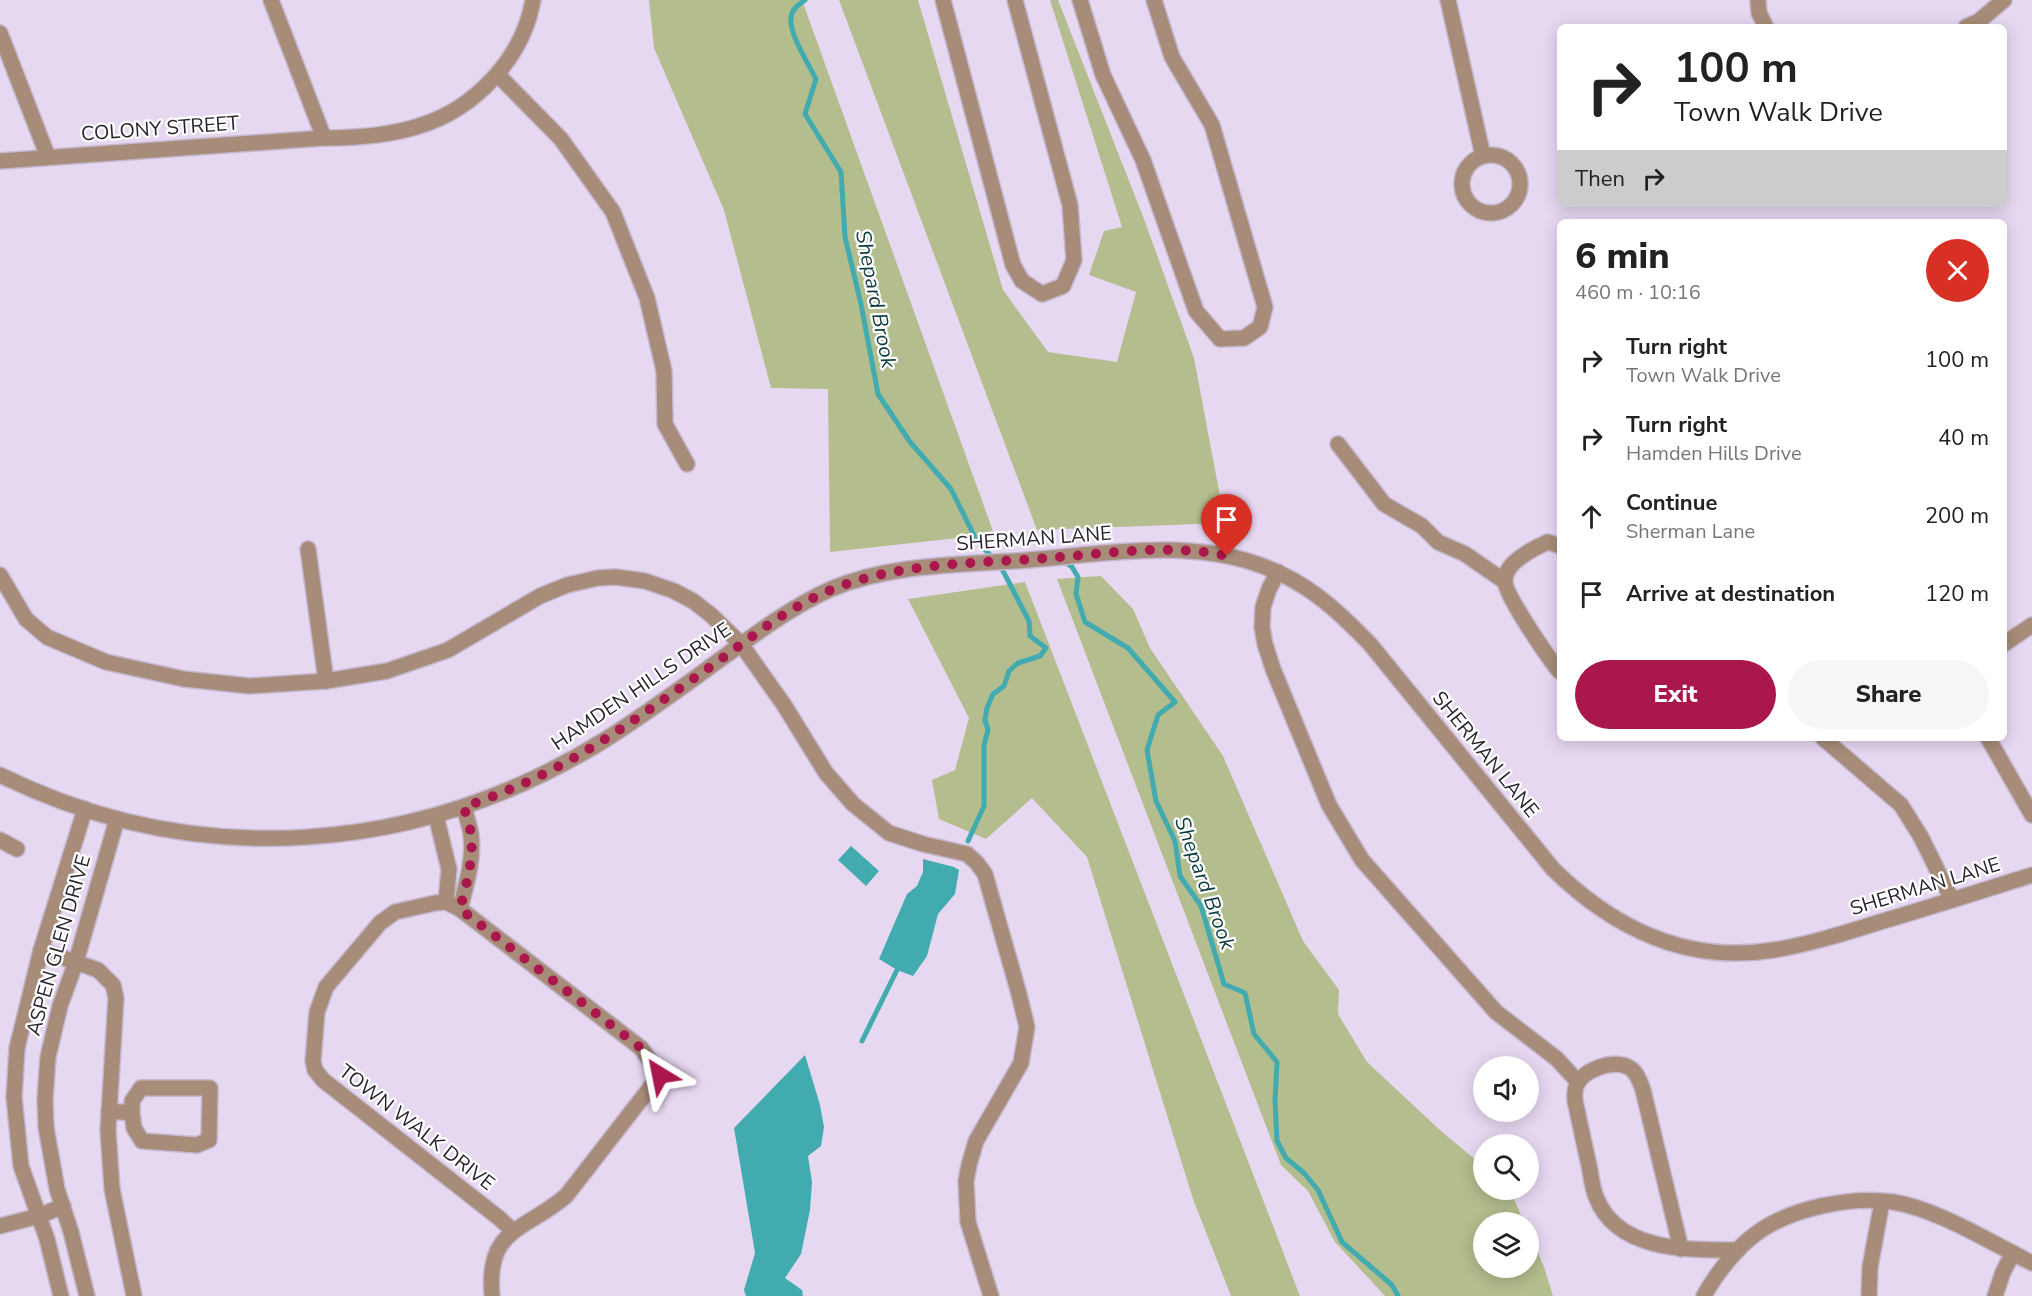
<!DOCTYPE html>
<html lang="en">
<head>
<meta charset="utf-8">
<style>
	body { margin:0; font-family:"Nunito Sans",sans-serif; background:#f6f6f6; color:#222; height:100vh; display:flex; flex-direction:column; font-size:22px; white-space:nowrap }
	* { box-sizing:border-box; margin:0 }
	p { font-size:20px; color:#767676 }
	.icon { flex:none; width:33px; height:33px; fill:none; stroke:currentColor; stroke-width:2; stroke-linecap:round; stroke-linejoin:round }
	.map { position:relative; flex:1; overflow:hidden }
	.drawer { position:absolute; left:1557px; top:219px; width:450px; height:522px; display:flex; flex-direction:column; background:#fff; border-radius:9px; box-shadow:0 3px 15px #0003 }
	.drawer>* { flex:none }
	.banner { position:absolute; left:1557px; top:24px; width:450px; height:183px; border-radius:9px; box-shadow:0 3px 15px #0003; background:#fff; color:#222; overflow:hidden }
	.fabs { position:absolute; left:1473px; top:1056px; display:grid; gap:12px }
	.fabs a { display:grid; place-items:center; width:66px; height:66px; border-radius:50%; background:#fff; box-shadow:0 3px 15px #0003; font-size:30px }
	.pin { position:absolute; display:grid; place-items:center; width:51px; height:51px; color:#fff; margin:-62px -26px; border-radius:50% 50% 50% 0; rotate:-45deg; box-shadow:0 0 6px #0007 }
	.pin .icon { rotate:45deg }
	.me { position:absolute; width:66px; margin:-33px; rotate:325deg; stroke-linejoin:round; filter:drop-shadow(0 0 4px #0008) }
	.turn { display:flex; align-items:center; gap:21px; height:126px; padding:0 18px; font-size:27px }
	.turn .icon { width:78px; height:78px; stroke-width:2.5 }
	.turn b { display:block; font-size:42px; line-height:51px }
	.then { display:flex; align-items:center; height:57px; padding:0 18px; background:#0003; gap:12px; font-size:22px }
	.round { display:grid; place-items:center; flex:none; width:63px; height:63px; border-radius:32px; background:#f6f6f6 }
	.headline { display:flex; align-items:center; justify-content:space-between; height:102px; padding:0 18px }
	h1 { font-size:36px; font-weight:800; line-height:45px }
	.primary-button { display:flex; gap:12px; margin-top:auto; padding:12px 18px }
	.primary-button a { flex:1; height:69px; border-radius:36px; background:#aa174c; color:#fff; font-size:24px; font-weight:800; line-height:69px; text-align:center }
	.primary-button a+a { background:#f6f6f6; color:#222 }
	ul { padding:0; list-style:none }
	li { display:flex; align-items:center; gap:18px; height:78px; padding:0 18px }
	li div { flex:1 }
	li b { display:block; font-size:22px }
	li em { font-style:normal }
	.map>svg:first-child { display:block }
	.green { fill:#b4bd8e }
	.water { fill:#42abb0 }
	.lines { fill:none; stroke-linecap:round; stroke-linejoin:round }
	.stream { stroke:#42abb0; stroke-width:5 }
	.minor-casing { stroke:#c5b7cf; stroke-width:18 }
	.minor { stroke:#a78d79; stroke-width:15 }
	.route { stroke:#aa174c; stroke-width:10; stroke-dasharray:0 18 }
	.labels { text-anchor:middle; stroke-width:4.5; stroke-linejoin:round; paint-order:stroke }
	.street-label { font-size:20px; fill:#29232d; stroke:#fff }
	.water-label { font-size:21px; font-style:italic; fill:#0d3d40; stroke:#fff }
</style>
</head>
<body>
<div class="map">
<svg width="2032" height="1296" viewBox="0 0 2032 1296">
	<rect width="100%" height="100%" fill="#e7d8f2"/>
	<!-- green -->
	<g class="green">
		<path d="M649,0H802L994,534L830,552L828,389L771,388L724,210L654,48Z"/>
		<path d="M839,0H918L1003,290L1048,352L1117,362L1136,292L1089,275L1104,231L1122,227L1050,0H1058L1144,219L1194,358L1225,523L1037,530Z"/>
		<path d="M1101,576L1133,609L1150,648L1223,756L1303,941L1339,990L1338,1014L1367,1062L1441,1131L1483,1166L1484,1190H1510L1524,1222H1484V1268H1528L1529,1232L1544,1267L1553,1296H1385L1335,1242L1308,1191L1281,1165L1057,579Z"/>
		<path d="M1025,582L1300,1296H1231L1193,1199L1087,857L1032,798L986,839L939,819L932,780L955,770L969,718L908,599Z"/>
	</g>
	<!-- water -->
	<g class="water">
		<path d="M851,846L879,871L866,886L838,860Z"/>
		<path d="M923,859L954,867L959,870L955,894L938,914L927,956L913,976L897,970L879,959L907,894L917,886L923,872Z"/>
		<path d="M805,1055L820,1105L824,1127L821,1146L808,1156L812,1182L810,1210L801,1254L785,1278L802,1290L803,1296H746L744,1290L755,1253L734,1128Z"/>
	</g>
	<g class="lines">
		<!-- stream -->
		<g class="stream">
			<path d="M805,0C798,5 792,9 791,18C789,34 809,65 816,79L805,114L841,172L845,237L861,304L878,394L910,442L951,489L977,541L993,558"/>
			<path d="M1062,562H1065L1072,567L1078,577L1076,594L1085,622L1128,648L1175,702L1158,715L1147,750L1156,801L1175,841L1180,876L1201,906L1224,984L1245,993L1254,1034L1277,1062L1275,1101L1277,1141L1286,1158L1304,1173L1318,1190L1342,1242L1392,1285L1398,1296"/>
			<path d="M968,841L984,806V745L988,730L985,720L987,708L993,694L1004,686L1009,671L1018,663L1040,656L1046,648L1030,636L1029,621L1001,567"/>
			<path d="M862,1041L900,964"/>
		</g>
		<defs>
			<g id="minor">
				<path d="M271,0L324,138"/>
				<path d="M943,0L1013,265L1022,281L1042,294L1063,286L1074,260L1070,205L1015,0"/>
				<path d="M1080,0L1103,75L1143,160L1196,311L1220,339L1244,338L1260,327L1265,307L1212,125L1172,57L1154,0"/>
				<path d="M1448,0L1483,156"/>
				<path d="M1758,0L1759,13L1766,27"/>
				<path d="M1966,27L1979,21L2004,0"/>
				<path d="M0,33L48,157"/>
				<path d="M498,75L561,139L613,212L647,298L664,371L665,424L687,464"/>
				<circle cx="1491" cy="184" r="29"/>
				<path d="M0,161L324,138C356,138 388,136 419,126C475,109 523,58 533,0"/>
				<path d="M1338,444L1384,504L1422,526L1438,542L1465,554L1504,581"/>
				<path d="M1560,546L1548,542C1534,548 1504,563 1505,581C1505,595 1549,659 1560,672"/>
				<path d="M308,549L326,681"/>
				<path d="M1278,572L1269,589L1263,607L1262,627L1265,644L1273,669L1329,805L1362,860L1496,1012L1557,1059L1578,1082"/>
				<path d="M0,575L26,619L47,637L106,662L184,679L250,686L326,681L387,671L448,650L540,596L567,585L598,578L615,577L645,581L674,591L693,601L711,615L741,644L784,705L826,773L853,804L889,833L923,844L967,854L977,863L985,874L1019,994L1027,1027L1021,1063L976,1141L969,1165L966,1181L968,1222L991,1296"/>
				<path d="M2004,644L2032,625"/>
				<path d="M1823,738L1901,805L1921,837L1952,900"/>
				<path d="M1988,738L2032,815"/>
				<path d="M0,775C197,872 418,855 603,741C645,715 685,685 725,656C758,632 793,606 831,589C893,563 963,565 1029,560C1103,554 1185,539 1257,564C1306,581 1335,608 1370,644L1553,869C1614,929 1688,964 1774,950C1810,944 1845,933 1880,922C1931,907 1981,891 2032,875"/>
				<path d="M436,816L449,869L446,902"/>
				<path d="M0,840L17,849"/>
				<path d="M460,909C466,885 474,860 471,835C470,826 466,816 464,807"/>
				<path d="M41,950L98,970L113,985L116,998L108,1130L112,1189L134,1296"/>
				<path d="M109,1111L132,1113V1101L141,1088H210L209,1140L197,1145L142,1141L134,1128L132,1113"/>
				<path d="M0,1226L39,1216L63,1206"/>
				<path d="M1681,1249L1643,1090C1640,1082 1637,1071 1628,1067C1613,1059 1581,1070 1576,1087C1574,1092 1575,1097 1575,1101C1580,1123 1584,1144 1589,1165C1591,1175 1592,1187 1596,1197C1617,1252 1689,1250 1738,1250"/>
				<path d="M61,1296L47,1239L21,1166L14,1097L17,1048L41,950L85,809"/>
				<path d="M87,1296L71,1232L57,1189L46,1127L45,1099L48,1057L60,1006L76,962L117,819"/>
				<path d="M492,1296C486,1228 523,1232 566,1196L660,1075L641,1048L460,909L446,902L435,903L395,912L380,923L326,987L317,1012L313,1061L315,1070L323,1080L499,1218L513,1231"/>
				<path d="M1704,1296C1715,1275 1737,1247 1757,1233C1791,1208 1851,1196 1893,1202C1938,1209 1991,1243 2032,1263"/>
				<path d="M1869,1296L1870,1267L1882,1202"/>
				<path d="M1995,1296L2003,1272L2013,1253"/>
			</g>
		</defs>
		<!-- minor casing -->
		<use href="#minor" class="minor-casing"/>
		<!-- minor -->
		<use href="#minor" class="minor"/>
	</g>
	<g class="lines">
		<!-- route -->
		<path class="route" d="M660,1075L641,1048L460,909C466,885 474,860 471,835C470,826 466,816 464,807C498,795 532,781 563,764C612,737 657,704 703,672C745,643 785,608 833,589C900,562 975,564 1047,558C1106,554 1169,543 1227,556"/>
	</g>
	<g class="labels">
		<!-- street labels -->
		<g class="street-label">
			<text transform="translate(160 128) rotate(-4)" y="7">COLONY STREET</text>
			<text transform="translate(1034 538) rotate(-4)" y="7">SHERMAN LANE</text>
			<text transform="translate(641 686) rotate(-34)" y="7">HAMDEN HILLS DRIVE</text>
			<text transform="translate(1486 754) rotate(51)" y="7">SHERMAN LANE</text>
			<text transform="translate(1925 886) rotate(-17)" y="7">SHERMAN LANE</text>
			<text transform="translate(58 945) rotate(-74)" y="7">ASPEN GLEN DRIVE</text>
			<text transform="translate(417 1127) rotate(38)" y="7">TOWN WALK DRIVE</text>
		</g>
		<!-- water labels -->
		<g class="water-label">
			<text transform="translate(876 299) rotate(79)" y="7">Shepard Brook</text>
			<text transform="translate(1205 883) rotate(70)" y="7">Shepard Brook</text>
		</g>
	</g>
</svg>
<div class="fabs">
<a><svg class="icon" aria-label="sound" viewBox="0 0 24 24"><path d="M4 9h4l5-4v14l-5-4H4zM17 9q2 3 0 6"/></svg></a>
<a><svg class="icon" aria-label="search" viewBox="0 0 24 24"><circle cx="10" cy="10" r="6"/><path d="M15 15l6 6"/></svg></a>
<a><svg class="icon" aria-label="layers" viewBox="0 0 24 24"><path d="M12 4l9 5-9 5-9-5zM3 14l9 5 9-5"/></svg></a>
</div>
<div class="pin" style="left:1227px;top:556px;background:#d93025"><svg class="icon" aria-label="arrive" viewBox="0 0 24 24"><path d="M6 21V4h12l-3 4 3 4H6"/></svg></div>
<svg class="me" style="left:660px;top:1075px" viewBox="-20 -20 40 40"><path d="M0-17L14 15 0 8-14 15z" fill="#aa174c" stroke="#fff" stroke-width="4"/></svg>
<div class="banner">
<div class="turn"><svg class="icon" aria-label="right" viewBox="0 0 24 24"><path d="M7 20v-9h11M14 6l5 5-5 5"/></svg><div><b>100 m</b>Town Walk Drive</div></div>
<div class="then">Then<svg class="icon" aria-label="right" viewBox="0 0 24 24"><path d="M7 20v-9h11M14 6l5 5-5 5"/></svg></div>
</div>
<section class="drawer">
<div class="headline"><div><h1>6 min</h1><p>460 m · 10:16</p></div><a class="round" style="background:#d93025;color:#fff"><svg class="icon" aria-label="close" viewBox="0 0 24 24"><path d="M6 6l12 12M18 6L6 18"/></svg></a></div>
<ul>
<li><svg class="icon" aria-label="right" viewBox="0 0 24 24"><path d="M7 20v-9h11M14 6l5 5-5 5"/></svg><div><b>Turn right</b><p>Town Walk Drive</p></div><em>100 m</em></li>
<li><svg class="icon" aria-label="right" viewBox="0 0 24 24"><path d="M7 20v-9h11M14 6l5 5-5 5"/></svg><div><b>Turn right</b><p>Hamden Hills Drive</p></div><em>40 m</em></li>
<li><svg class="icon" aria-label="ahead" viewBox="0 0 24 24"><path d="M12 20V5M6 11l6-6 6 6"/></svg><div><b>Continue</b><p>Sherman Lane</p></div><em>200 m</em></li>
<li><svg class="icon" aria-label="arrive" viewBox="0 0 24 24"><path d="M6 21V4h12l-3 4 3 4H6"/></svg><div><b>Arrive at destination</b></div><em>120 m</em></li>
</ul>
<div class="primary-button"><a>Exit</a><a>Share</a></div>
</section>
</div>
</body>
</html>
